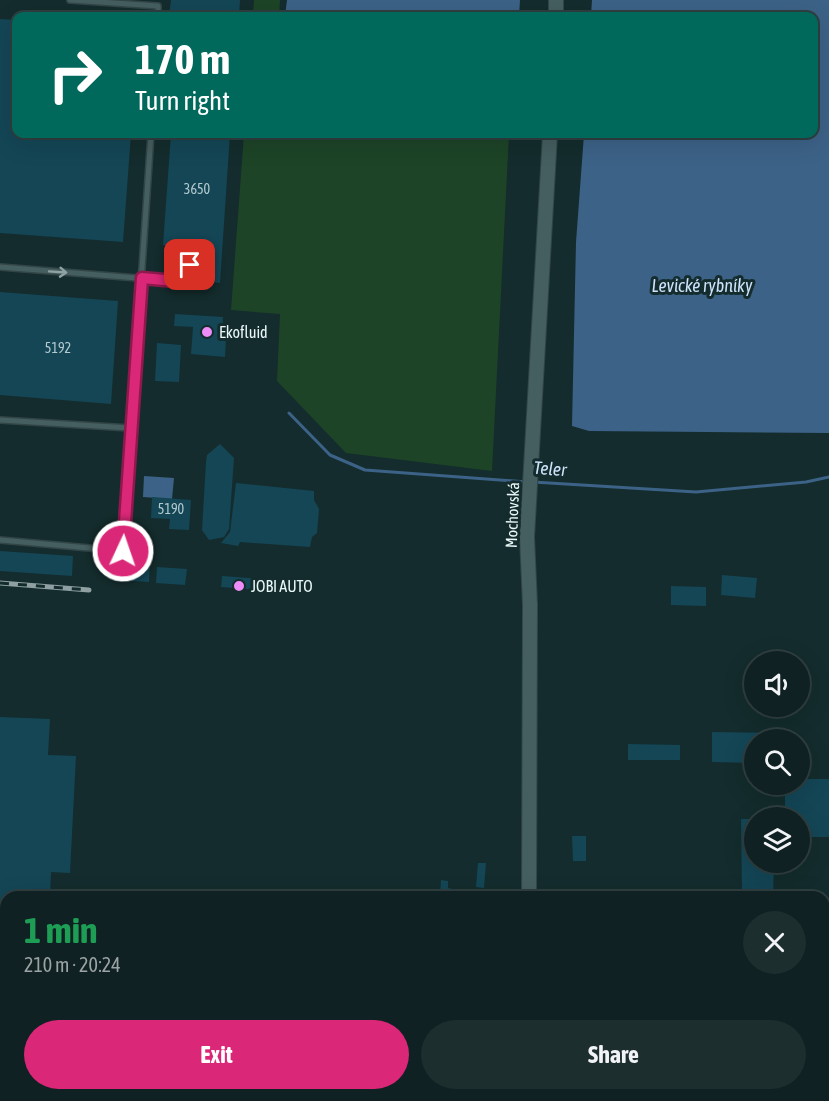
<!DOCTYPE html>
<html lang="en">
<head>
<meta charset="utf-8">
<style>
	body { margin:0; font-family:"Asap Condensed",sans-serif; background:#1d2e2f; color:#f1f3f6; height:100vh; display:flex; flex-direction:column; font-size:22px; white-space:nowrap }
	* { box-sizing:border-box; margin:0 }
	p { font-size:20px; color:#9ba3a5 }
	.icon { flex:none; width:33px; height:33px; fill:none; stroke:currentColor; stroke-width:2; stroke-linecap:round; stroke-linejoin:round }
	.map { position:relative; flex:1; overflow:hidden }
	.sheet { position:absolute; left:0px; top:891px; width:830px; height:210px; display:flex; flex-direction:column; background:#0f2122; border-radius:18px 18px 0 0; box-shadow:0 6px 24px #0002,0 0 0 2px #2f3e40 }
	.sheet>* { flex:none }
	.banner { position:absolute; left:12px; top:12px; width:806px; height:126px; border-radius:12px; box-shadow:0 6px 24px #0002,0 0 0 2px #2f3e40; background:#00695c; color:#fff; overflow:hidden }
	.buttons { position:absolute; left:744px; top:651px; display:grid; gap:12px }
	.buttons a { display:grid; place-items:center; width:66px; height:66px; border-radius:50%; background:#0f2122; box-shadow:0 6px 24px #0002,0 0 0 2px #2f3e40; font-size:30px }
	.pin { position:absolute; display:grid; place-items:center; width:51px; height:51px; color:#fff; margin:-26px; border-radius:12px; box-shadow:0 3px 9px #0006 }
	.me { position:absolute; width:66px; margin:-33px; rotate:3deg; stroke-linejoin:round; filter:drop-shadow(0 0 4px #0008) }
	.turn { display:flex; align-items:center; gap:21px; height:126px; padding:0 24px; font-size:27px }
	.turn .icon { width:78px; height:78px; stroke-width:2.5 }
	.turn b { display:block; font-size:42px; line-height:51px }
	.round { display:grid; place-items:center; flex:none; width:63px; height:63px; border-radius:32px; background:#1d2e2f }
	.head { display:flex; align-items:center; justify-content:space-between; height:102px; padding:0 24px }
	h1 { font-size:36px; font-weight:700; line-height:45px; color:#1e9e55 }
	.cta { display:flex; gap:12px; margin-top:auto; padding:12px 24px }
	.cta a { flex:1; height:69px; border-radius:36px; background:#db2777; color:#fff; font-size:24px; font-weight:700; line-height:69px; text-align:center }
	.cta a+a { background:#1d2e2f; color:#f1f3f6 }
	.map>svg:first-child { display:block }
	.green { fill:#1d4427 }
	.water { fill:#3c6287 }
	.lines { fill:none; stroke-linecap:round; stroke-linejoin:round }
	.stream { stroke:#3c6287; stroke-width:3 }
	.building { fill:#144656 }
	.service-casing { stroke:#334647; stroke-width:8 }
	.tertiary-casing { stroke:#334647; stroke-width:16 }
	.service { stroke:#455e5f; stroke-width:5 }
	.tertiary { stroke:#455e5f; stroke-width:14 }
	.rail-casing { stroke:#8ea0a1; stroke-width:5 }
	.rail { stroke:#142c2d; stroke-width:3; stroke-dasharray:9; stroke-linecap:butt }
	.oneway { stroke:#8fa3a4 }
	.route-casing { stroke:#8e194d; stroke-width:15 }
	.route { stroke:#db2777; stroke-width:10 }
	.poi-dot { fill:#ee8cf8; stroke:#142c2d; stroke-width:2 }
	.labels { text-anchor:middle; stroke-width:6; stroke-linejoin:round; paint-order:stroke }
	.number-label { font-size:14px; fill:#b4cbd0 }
	.poi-label { font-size:16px; fill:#e9f7f8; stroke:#142c2d; text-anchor:start }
	.street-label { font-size:16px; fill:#e9f7f8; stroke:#142c2d }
	.water-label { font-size:18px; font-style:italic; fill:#cde4fc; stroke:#142c2d }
</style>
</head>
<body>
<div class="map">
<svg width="829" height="1101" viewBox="0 0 829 1101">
	<rect width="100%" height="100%" fill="#142c2d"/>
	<!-- green -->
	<g class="green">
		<path d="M254,0H280L279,16H253Z"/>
		<path d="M244,134H509L492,471L346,453L277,381L280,314L231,310Z"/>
	</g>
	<!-- water -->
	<g class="water">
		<path d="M287,0H520L519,16H285Z"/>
		<path d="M592,0H829V433L589,431L572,426L576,242L584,134H813V16H591Z"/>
		<path d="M144,476L174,478L172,499L143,497Z"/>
	</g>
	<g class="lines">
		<!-- stream -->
		<g class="stream">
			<path d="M289,413L330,455L365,470L527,482"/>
			<path d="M533,482L696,492L806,482L829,477"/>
		</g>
	</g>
	<!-- building -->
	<g class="building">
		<path d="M171,0H240L239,16H169Z"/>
		<path d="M0,19L16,20V134H131L123,242L0,233Z"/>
		<path d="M171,134H230L220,283L200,281L202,248L163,245Z"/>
		<path d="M0,292L118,301L111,404L0,395Z"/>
		<path d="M175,314L223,317L222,338H226L225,357L191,354L193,327L174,326Z"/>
		<path d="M157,343L181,345L179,382L155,381Z"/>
		<path d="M220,444L234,458L229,529L224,537L209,540L202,530L206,462L207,455Z"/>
		<path d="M236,483L314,491V500L319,509L317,533L312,537L310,547L240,542L238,546L221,543L230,532Z"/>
		<path d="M152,497L191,500L189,530L169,529L170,519L151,518Z"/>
		<path d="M0,551L73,556L72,576L0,571Z"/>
		<path d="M117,559L150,561L149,582L116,580Z"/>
		<path d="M157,567L187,569L185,585L156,583Z"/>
		<path d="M722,575L757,578L755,598L721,595Z"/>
		<path d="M222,576L261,579V590L221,587Z"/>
		<path d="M671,586L706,587V606L671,605Z"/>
		<path d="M0,717L50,719L48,755L76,756L70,873L51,872L50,897H6V935H0Z"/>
		<path d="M712,732L781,733V740H754V763L712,762Z"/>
		<path d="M628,744L680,745V760H628Z"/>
		<path d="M800,779H829V837H800V818H785V784H800Z"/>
		<path d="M741,819H754V862H774L773,897H742Z"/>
		<path d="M572,836H586V861H573Z"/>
		<path d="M478,863H486L484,888L476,887Z"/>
		<path d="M441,880L448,881V888L452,889L451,897L440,896Z"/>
		<path d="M0,1053L6,1054V1073H0Z"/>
		<path d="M743,1095H762V1097L761,1101H744Z"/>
		<path d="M767,1095H786V1096L784,1101H768Z"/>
		<path d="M791,1095H810L807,1101H793Z"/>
	</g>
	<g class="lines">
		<defs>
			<g id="service">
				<path d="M70,0L158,6V16"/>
				<path d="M0,267L175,281L186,278L192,255"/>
				<path d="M0,420L130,428"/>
				<path d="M0,540L123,551L151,134"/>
			</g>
			<g id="tertiary">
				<path d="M556,16V0"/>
				<path d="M529,897L530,605L527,537L550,134"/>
				<path d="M530,1101V1095"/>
			</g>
		</defs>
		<!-- service casing -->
		<use href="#service" class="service-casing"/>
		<!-- tertiary casing -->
		<use href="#tertiary" class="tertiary-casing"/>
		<!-- service -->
		<use href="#service" class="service"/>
		<!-- tertiary -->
		<use href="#tertiary" class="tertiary"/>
		<defs>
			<path id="rail" d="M0,583L89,590"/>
		</defs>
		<!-- rail casing -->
		<use href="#rail" class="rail-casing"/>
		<!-- rail -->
		<use href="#rail" class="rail"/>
	</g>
	<!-- one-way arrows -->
	<defs><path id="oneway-shaft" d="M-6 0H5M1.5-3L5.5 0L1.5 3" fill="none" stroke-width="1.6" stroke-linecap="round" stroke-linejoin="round" transform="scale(1.5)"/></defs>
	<use class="oneway" href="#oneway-shaft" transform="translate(58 272) rotate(4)"/>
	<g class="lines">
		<defs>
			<path id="route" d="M123,551L142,278L175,281L186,278L190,265"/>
		</defs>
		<!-- route casing -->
		<use href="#route" class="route-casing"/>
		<!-- route -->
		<use href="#route" class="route"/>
	</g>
	<!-- markers -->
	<g class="poi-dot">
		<circle cx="207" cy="332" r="6"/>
		<circle cx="239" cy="586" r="6"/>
	</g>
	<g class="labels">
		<!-- number labels -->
		<g class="number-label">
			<text x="197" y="194">3650</text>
			<text x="58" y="353">5192</text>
			<text x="171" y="514">5190</text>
		</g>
		<!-- poi labels -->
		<g class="poi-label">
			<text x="219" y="338">Ekofluid</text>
			<text x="251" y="592">JOBI AUTO</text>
		</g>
		<!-- street labels -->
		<g class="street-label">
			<text transform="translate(512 515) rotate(-88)" y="6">Mochovská</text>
		</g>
		<!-- water labels -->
		<g class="water-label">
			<text x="702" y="292">Levické rybníky</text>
			<text transform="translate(550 469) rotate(4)" y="6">Teler</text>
		</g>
	</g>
</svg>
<div class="buttons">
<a><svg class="icon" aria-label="sound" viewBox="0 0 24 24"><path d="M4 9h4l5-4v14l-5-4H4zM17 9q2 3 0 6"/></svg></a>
<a><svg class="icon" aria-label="search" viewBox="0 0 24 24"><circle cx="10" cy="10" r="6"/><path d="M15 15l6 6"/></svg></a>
<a><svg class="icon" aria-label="layers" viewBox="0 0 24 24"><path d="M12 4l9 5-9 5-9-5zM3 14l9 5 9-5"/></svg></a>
</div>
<div class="pin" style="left:190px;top:265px;background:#d93025"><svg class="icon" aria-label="arrive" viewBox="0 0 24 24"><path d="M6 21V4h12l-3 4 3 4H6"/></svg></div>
<svg class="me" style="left:123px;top:551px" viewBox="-20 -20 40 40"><circle r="17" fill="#db2777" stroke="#fff" stroke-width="3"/><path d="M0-11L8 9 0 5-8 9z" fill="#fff"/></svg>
<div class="banner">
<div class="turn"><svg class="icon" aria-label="right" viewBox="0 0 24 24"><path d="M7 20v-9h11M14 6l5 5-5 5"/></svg><div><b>170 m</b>Turn right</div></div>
</div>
<section class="sheet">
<div class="head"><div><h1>1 min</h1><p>210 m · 20:24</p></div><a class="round"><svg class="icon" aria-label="close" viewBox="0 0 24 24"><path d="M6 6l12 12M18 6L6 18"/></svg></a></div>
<div class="cta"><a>Exit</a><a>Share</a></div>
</section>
</div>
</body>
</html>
